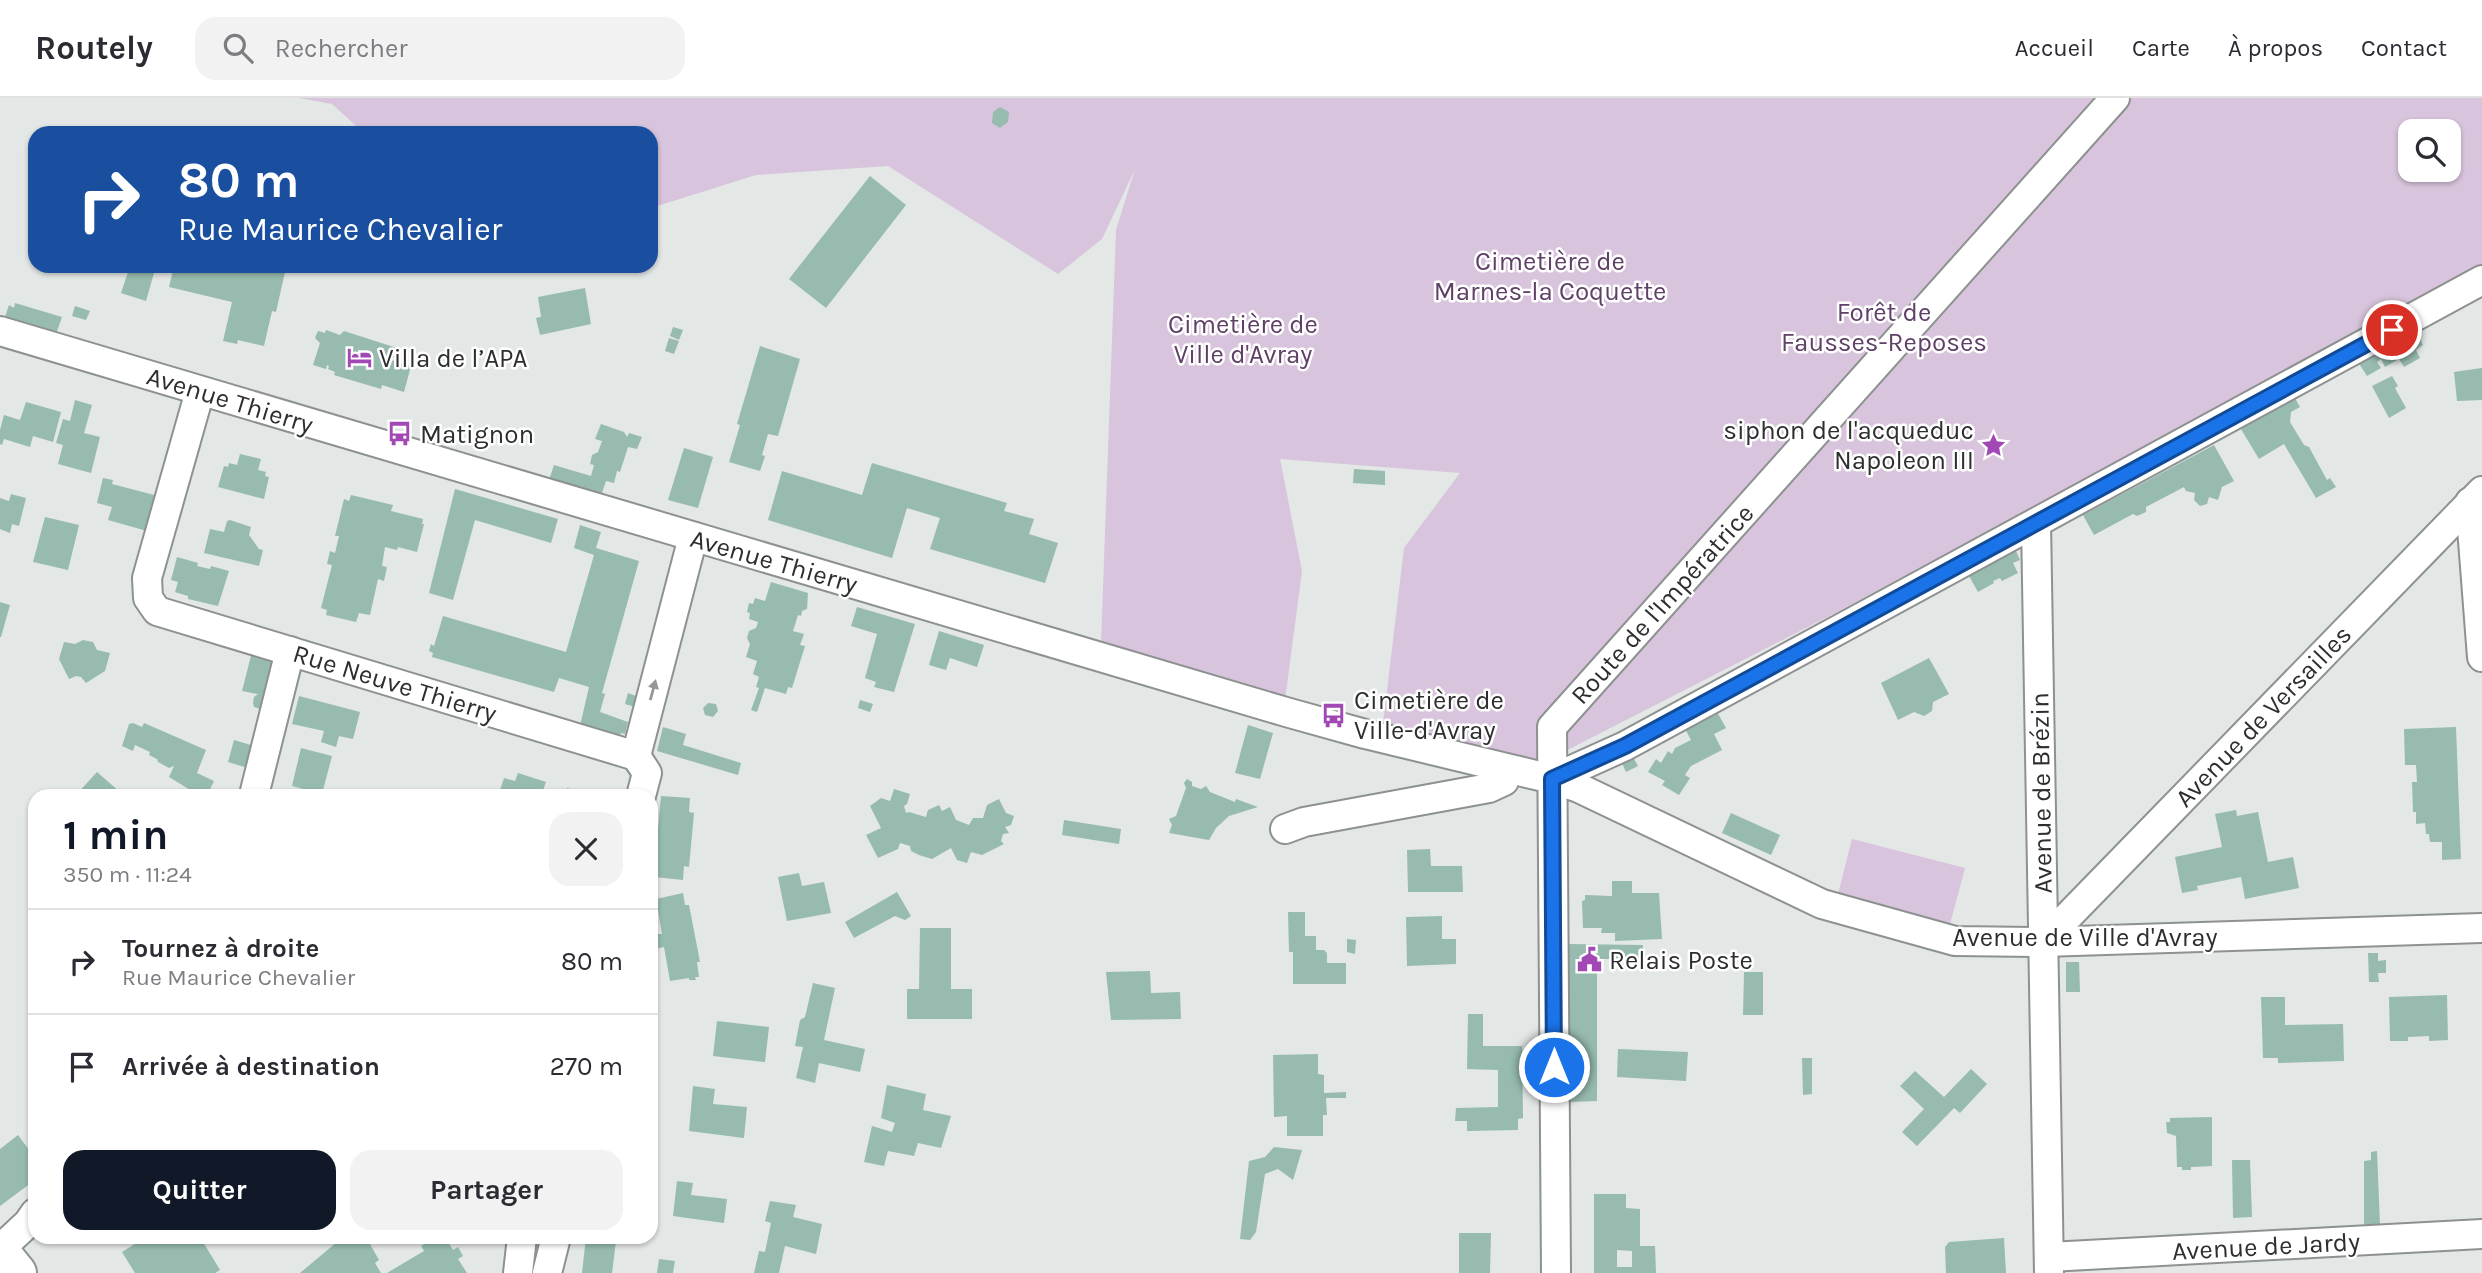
<!DOCTYPE html>
<html lang="fr">
<head>
<meta charset="utf-8">
<style>
	body { margin:0; font-family:Karla,sans-serif; background:#f2f2f3; color:#2b2b33; height:100vh; display:flex; flex-direction:column; font-size:26px; white-space:nowrap }
	* { box-sizing:border-box; margin:0 }
	p { font-size:23px; color:#7c7c81 }
	.icon { flex:none; width:38px; height:38px; fill:none; stroke:currentColor; stroke-width:2; stroke-linecap:round; stroke-linejoin:round }
	.map { position:relative; flex:1; overflow:hidden }
	.drawer { position:absolute; left:28px; top:691px; width:630px; height:455px; display:flex; flex-direction:column; background:#fff; border-radius:21px; box-shadow:0 2px 5px #0004 }
	.drawer>* { flex:none }
	.hud { position:absolute; left:28px; top:28px; width:630px; height:147px; border-radius:21px; box-shadow:0 2px 5px #0004; background:#1a4fa0; color:#fff; overflow:hidden }
	.buttons { position:absolute; left:2398px; top:21px; display:grid; gap:14px }
	.buttons a { display:grid; place-items:center; width:63px; height:63px; border-radius:14px; background:#fff; box-shadow:0 2px 5px #0004; font-size:35px }
	.pin { position:absolute; display:grid; place-items:center; width:60px; height:60px; color:#fff; margin:-30px; border:4px solid #fff; border-radius:50%; box-shadow:0 2px 7px #0007 }
	.me { position:absolute; width:77px; margin:-38px; rotate:0deg; stroke-linejoin:round; filter:drop-shadow(0 0 5px #0008) }
	.turn { display:flex; align-items:center; gap:24px; height:147px; padding:0 35px; font-size:32px }
	.turn .icon { width:91px; height:91px; stroke-width:2.5 }
	.turn b { display:block; font-size:49px; line-height:60px }
	.round { display:grid; place-items:center; flex:none; width:74px; height:74px; border-radius:21px; background:#f2f2f3 }
	.overview { display:flex; align-items:center; justify-content:space-between; height:119px; padding:0 35px }
	h1 { font-size:42px; font-weight:700; line-height:52px; color:#111827 }
	.cta { display:flex; gap:14px; margin-top:auto; padding:14px 35px }
	.cta a { flex:1; height:80px; border-radius:21px; background:#111827; color:#fff; font-size:28px; font-weight:700; line-height:80px; text-align:center }
	.cta a+a { background:#f2f2f3; color:#2b2b33 }
	ul { padding:0; list-style:none }
	li { display:flex; align-items:center; gap:21px; height:105px; padding:0 35px; border-top:2px solid #e1e1e2 }
	li div { flex:1 }
	li b { display:block; font-size:26px }
	li em { font-style:normal }
	header { display:flex; align-items:center; gap:42px; box-sizing:border-box; height:98px; padding:0 35px; background:#fff; border-bottom:2px solid #e1e1e2 }
	header strong { font-size:33px }
	nav { display:flex; gap:38px; margin-inline-start:auto; font-size:24px }
	.search { width:490px; height:63px; background:#f2f2f3; display:flex; align-items:center; gap:18px; box-sizing:border-box; padding:0 24px; border-radius:21px; color:#7c7c81; font-size:26px }
	.map>svg:first-child { display:block }
	.green { fill:#d8c4dc; fill-rule:evenodd }
	.building { fill:#97bbaf; fill-rule:evenodd }
	.lines { fill:none; stroke-linecap:round; stroke-linejoin:round }
	.street-casing { stroke:#8d918f; stroke-width:32 }
	.secondary-casing { stroke:#8d918f; stroke-width:42 }
	.street { stroke:#fff; stroke-width:28 }
	.secondary { stroke:#fff; stroke-width:38 }
	.oneway { fill:#969796 }
	.route-casing { stroke:#114b97; stroke-width:18 }
	.route { stroke:#1a73e8; stroke-width:12 }
	.labels { text-anchor:middle; stroke-width:5; stroke-linejoin:round; paint-order:stroke }
	.park-label { font-size:26px; fill:#5f4066; stroke:#fff }
	.poi-label { font-size:26px; fill:#2d2f2e; stroke:#fff; text-anchor:start }
	.street-label { font-size:26px; fill:#2d2f2e; stroke:#fff }
</style>
</head>
<body>
<header>
<strong>Routely</strong>
<div class="search"><svg class="icon" aria-label="search" viewBox="0 0 24 24"><circle cx="10" cy="10" r="6"/><path d="M15 15l6 6"/></svg>Rechercher</div>
<nav><a>Accueil</a><a>Carte</a><a>À propos</a><a>Contact</a></nav>
</header>
<div class="map">
<svg width="2482" height="1175" viewBox="0 0 2482 1175">
	<rect width="100%" height="100%" fill="#e3e7e6"/>
	<!-- green -->
	<g class="green">
		<path d="M299,0H2482V167L1835,515L1542,665L1383,626L1404,450L1460,375L1280,361L1302,473L1285,602L1101,546L1116,132L1135,71L1102,141L1058,176L888,68L756,77L651,110V35H364L332,6ZM2410,33H2448V72H2410Z"/>
		<path d="M1852,741L1965,770L1950,826L1838,796Z"/>
	</g>
	<!-- building -->
	<g class="building">
		<path d="M1000,9L1009,14L1008,24L1000,30L992,25L993,14Z"/>
		<path d="M870,78L906,107L826,210L789,181Z"/>
		<path d="M130,168H156L146,203L121,195Z"/>
		<path d="M174,168H258L285,174L276,214L272,213L264,248L238,242L237,246L223,243L232,204L169,189Z"/>
		<path d="M585,190L591,226L540,237L536,220L541,219L538,199Z"/>
		<path d="M15,205L62,219L55,239L4,222L9,207L14,210Z"/>
		<path d="M75,208L90,213L86,222L72,218Z"/>
		<path d="M673,229L683,232L679,242L670,238Z"/>
		<path d="M2415,231L2423,247L2416,252L2420,260L2404,269L2399,261L2385,269L2381,261L2377,264L2381,270L2367,278L2358,264Z"/>
		<path d="M326,232L340,237L344,233L397,250L400,254L399,260H391V262L411,268L404,294L382,287L381,291L334,277L335,274L328,271L329,268L327,267L326,271L313,267L320,245L315,240L318,233L325,235Z"/>
		<path d="M669,240L679,243L674,256L665,253Z"/>
		<path d="M760,248L800,261L778,338L768,336L762,357L765,358L760,373L729,364L740,327L737,326Z"/>
		<path d="M2482,270V302L2457,303L2454,274Z"/>
		<path d="M2392,278L2398,288L2395,290L2406,310L2389,320L2372,288Z"/>
		<path d="M2295,300L2300,309L2291,314L2290,324L2304,347L2309,349L2327,382L2330,380L2336,389L2316,400L2284,346L2259,361L2241,331Z"/>
		<path d="M75,302L92,307L84,335L100,339L91,375L58,366L63,347L56,345L63,321L70,323Z"/>
		<path d="M26,304L61,314L53,344L33,338L30,349L4,341L2,347L0,346V332L4,317L20,322Z"/>
		<path d="M601,326L624,334L627,339L629,335L642,339L637,351L628,349L620,374L617,373L614,385L606,383L601,398L549,382L554,367L591,378L594,367L590,366L592,357L598,354L602,343L595,341Z"/>
		<path d="M2214,347L2234,383L2222,389L2218,402L2209,399L2207,406L2200,408L2194,402L2195,395L2186,393L2184,389L2146,409V414L2137,418L2133,416L2094,437L2083,417Z"/>
		<path d="M684,350L713,359L698,410L668,402Z"/>
		<path d="M240,356L261,361L258,372L266,374L265,378L269,379L264,401L218,389L224,368L228,369L229,365L237,367Z"/>
		<path d="M872,365L1007,405L1004,413L1034,421L1029,436L1058,445L1045,485L930,451L940,420L907,410L892,460L768,422L782,373L862,397Z"/>
		<path d="M1354,371L1385,373V387L1353,385Z"/>
		<path d="M103,380L113,382L112,386L158,398L147,433L108,422L112,409L97,405Z"/>
		<path d="M455,391L558,421L551,445L475,422L453,502L429,495Z"/>
		<path d="M11,396L26,400L19,428L12,426L10,435L0,431V400L9,403Z"/>
		<path d="M351,397L393,407L391,413L423,421L422,426H424L417,454L398,449L397,452L385,449L382,468L387,469L384,483L378,481L370,517L359,515L356,524L326,517L327,512L321,510L332,467L327,466L330,453L335,455L339,438H335L344,401L349,403Z"/>
		<path d="M45,419L79,427L68,472L33,464Z"/>
		<path d="M230,422L251,429L249,437L259,451L263,452L259,468L204,455L210,431L224,434L227,423Z"/>
		<path d="M580,427L601,434L596,450L639,463L602,595L605,596L600,614L628,624L625,636L621,635L620,639L580,628L589,589L559,580L554,594L432,559L433,555L429,553L431,546L434,548L443,518L566,554L594,457L574,450Z"/>
		<path d="M2016,453L2020,462L2013,465L2018,475L2002,483L2000,480L1993,483L1994,485L1978,494L1969,478Z"/>
		<path d="M177,459L198,465L197,468L210,471L211,468L229,473L218,508L188,501V498L175,494L178,484L171,482Z"/>
		<path d="M771,484L808,495L807,511L802,513L801,518L798,517L793,533L804,536L800,547L805,548L792,590L788,589L786,596L765,590L757,614L751,612L759,590L756,589L759,579L753,576L757,563L746,559L750,546L747,540L749,533L756,530L758,524L749,521L750,515L747,514L749,505L753,506L755,500L765,503Z"/>
		<path d="M0,504L10,507L1,539H0Z"/>
		<path d="M857,509L915,526L894,594L874,589L876,584L865,580L877,536L851,528Z"/>
		<path d="M939,533L984,547L977,569L950,560L946,572L929,567Z"/>
		<path d="M83,542L93,544L97,552L110,555L105,573L86,585L81,579L76,578L69,581L59,561L64,544L75,546Z"/>
		<path d="M252,554L277,562L263,612L254,609L253,605L254,599L258,596L242,593Z"/>
		<path d="M1929,560L1949,596L1933,604L1932,613L1924,618L1914,614L1898,622L1881,585Z"/>
		<path d="M628,595L641,600L639,610L625,606Z"/>
		<path d="M299,598L360,614L353,641L339,638L336,649L321,644L324,633L292,626Z"/>
		<path d="M860,602L873,606L870,614L858,610Z"/>
		<path d="M708,605L716,606L718,613L713,619L705,617L703,610Z"/>
		<path d="M1716,612L1726,630L1714,636L1722,652L1691,668L1685,677L1690,680L1679,697L1662,687L1665,683L1648,674L1656,661L1661,665L1668,653L1672,656L1675,650L1691,642L1684,629Z"/>
		<path d="M133,625L142,629L144,625L206,652L197,675L214,683L207,698H200L169,679L174,668L169,670L158,664L157,661L149,657L150,654L135,647L133,653L122,648L129,626Z"/>
		<path d="M1248,627L1273,635L1260,681L1235,675Z"/>
		<path d="M663,629L686,636L683,647L741,665L738,677L657,653Z"/>
		<path d="M2456,629L2461,761L2442,762V744H2430L2429,736H2426L2425,725L2416,726V714H2413L2412,684H2417L2416,667H2405L2404,631Z"/>
		<path d="M234,642L254,648L248,670L228,664Z"/>
		<path d="M301,650L332,658L322,696L292,688Z"/>
		<path d="M1632,657L1638,668L1626,674L1621,663Z"/>
		<path d="M97,674L120,694L124,698H75Z"/>
		<path d="M518,675L546,684L541,698H498L504,680L515,683Z"/>
		<path d="M1187,681L1192,684V688L1201,691L1206,688L1210,694L1235,704L1236,701L1258,709L1229,718L1216,730L1209,742L1169,735L1172,727L1169,721L1176,718L1186,690L1184,685Z"/>
		<path d="M567,690L592,698H565Z"/>
		<path d="M894,691L910,696L907,706L904,708L906,715L909,714L926,719L928,712L939,707L942,713L950,709L956,722L969,727L973,720H983L987,707L999,701L1006,715L1014,718L1011,727L1005,729L1009,735L1003,736L1001,743L1004,746L982,757L971,754L967,765L957,762L951,750L932,761L919,757L911,753L910,748L900,745L898,751L878,760L866,737L881,730L870,708L881,700L890,703Z"/>
		<path d="M661,698L690,700L689,714L694,715L689,769L684,768L683,782L654,779L657,744H651V730L658,731Z"/>
		<path d="M2236,712L2237,718L2258,714L2268,764L2293,759L2299,790L2245,801L2241,779L2197,788L2198,792L2182,795L2175,759L2222,749L2215,716Z"/>
		<path d="M1731,715L1780,737L1771,757L1722,735Z"/>
		<path d="M1064,722L1121,731L1119,746L1062,737Z"/>
		<path d="M1430,751L1431,768H1462L1463,794H1408L1407,752Z"/>
		<path d="M799,775L802,788L824,784L831,815L787,823L778,779Z"/>
		<path d="M1612,783H1632V795H1659L1662,841L1615,843V835H1601L1602,830H1583L1582,803L1585,802V797L1612,798Z"/>
		<path d="M897,794L911,818L905,822L895,818L854,840L845,824Z"/>
		<path d="M683,795L685,807H689L700,864H697L699,879H695L696,882H689V880L670,883L664,849L655,851L654,836H662L656,801Z"/>
		<path d="M1288,814H1305V838H1316V852H1324L1327,855V865H1346V886H1293V854H1289Z"/>
		<path d="M1442,818V841H1456V866L1407,868L1406,819Z"/>
		<path d="M920,830H951V891H972V921H907V891H919Z"/>
		<path d="M1347,841L1356,842L1355,856L1347,854Z"/>
		<path d="M1567,846L1643,847L1642,861H1597V1003L1569,1004Z"/>
		<path d="M2368,855H2378V863L2386,862V875H2378L2379,884H2369Z"/>
		<path d="M2066,864H2079L2080,894H2066Z"/>
		<path d="M1150,873L1151,895L1180,894L1181,921L1111,922L1106,874Z"/>
		<path d="M1744,874H1763V917H1743Z"/>
		<path d="M813,885L835,890L824,942L865,951L860,974L819,965L815,985L796,980L803,949L795,948L800,922L805,919Z"/>
		<path d="M2447,897L2448,942L2429,943V938L2408,939V943H2390L2389,899Z"/>
		<path d="M2261,899H2285V927L2343,926L2344,963L2278,965V960H2263Z"/>
		<path d="M1468,916H1483V948H1522L1523,1020L1518,1021V1032L1467,1033V1023H1455L1456,1010L1498,1009V972L1467,971Z"/>
		<path d="M717,923L769,929L765,964L713,958Z"/>
		<path d="M1618,951L1688,954L1686,983L1617,979Z"/>
		<path d="M1318,956V976L1324,977V995L1346,994V1000H1326L1327,1017H1323V1038H1287V1018L1274,1019L1273,957Z"/>
		<path d="M1802,960H1812V996L1803,997Z"/>
		<path d="M1971,971L1987,986L1960,1015L1954,1010L1917,1048L1902,1034L1924,1011L1900,988L1915,973L1944,999Z"/>
		<path d="M887,987L926,996L923,1012L951,1018L941,1050L918,1045L914,1058L888,1053L884,1068L864,1064L872,1028L892,1034L895,1025L881,1020Z"/>
		<path d="M693,988L715,991L713,1006L747,1009L744,1040L689,1033Z"/>
		<path d="M2212,1019V1068L2191,1069V1072H2182V1069H2177L2176,1038L2167,1035L2166,1024H2170V1020Z"/>
		<path d="M18,1037L35,1060V1082L0,1108V1051Z"/>
		<path d="M1274,1049L1302,1052L1293,1082L1278,1071L1265,1076L1256,1134L1250,1142L1240,1141L1249,1063L1265,1059Z"/>
		<path d="M2377,1053L2380,1127L2364,1128V1063L2371,1062V1054Z"/>
		<path d="M2232,1062H2250L2252,1119L2233,1120Z"/>
		<path d="M677,1083L693,1085L691,1097L727,1101L724,1125L673,1118Z"/>
		<path d="M1594,1096H1626V1110L1640,1111V1148H1655L1656,1175H1594ZM1617,1152L1632,1153V1169H1617Z"/>
		<path d="M770,1103L796,1107L793,1119L822,1126L816,1156L785,1148L779,1175H754L759,1153L765,1154L771,1125L765,1123Z"/>
		<path d="M1459,1135H1491L1490,1175H1459Z"/>
		<path d="M146,1139H200L220,1172L215,1175H135L122,1154Z"/>
		<path d="M343,1139H366L379,1162L375,1165L381,1175H300Z"/>
		<path d="M436,1139H445L453,1152L458,1149L463,1158L458,1161L467,1175H387L424,1153L421,1148Z"/>
		<path d="M586,1139L616,1143L612,1175H582Z"/>
		<path d="M2004,1140L2006,1175H1946L1945,1149L1949,1144Z"/>
		<path d="M659,1161L675,1163L673,1175H657Z"/>
	</g>
	<g class="lines">
		<defs>
			<g id="street">
				<path d="M0,233L1286,614L1365,636L1552,681L1579,690L1822,806L1955,843L2043,844L2482,830"/>
				<path d="M200,293L147,480L148,500L157,513L636,658"/>
				<path d="M2470,404L2482,559"/>
				<path d="M2036,425L2049,1175"/>
				<path d="M636,658L693,439"/>
				<path d="M636,658L647,675L641,698"/>
				<path d="M1552,681L1625,648L2482,182"/>
				<path d="M255,693L290,553"/>
				<path d="M1285,731L1304,724L1489,690L1504,683L1507,671"/>
				<path d="M2043,844L2482,393"/>
				<path d="M0,1151L28,1125L35,1115"/>
				<path d="M2049,1159L2482,1136"/>
				<path d="M518,1175L522,1139"/>
				<path d="M547,1175L556,1139"/>
				<path d="M1556,1175L1552,629L2115,0"/>
			</g>
			<path id="secondary" d="M0,1154L17,1175"/>
		</defs>
		<!-- street casing -->
		<use href="#street" class="street-casing"/>
		<!-- secondary casing -->
		<use href="#secondary" class="secondary-casing"/>
		<!-- street -->
		<use href="#street" class="street"/>
		<!-- secondary -->
		<use href="#secondary" class="secondary"/>
	</g>
	<!-- one-way arrows -->
	<defs><path id="oneway-solid" d="M-6-.8H1V-3.2L6.5 0L1 3.2V.8H-6Z" transform="scale(1.75)"/></defs>
	<use class="oneway" href="#oneway-solid" transform="translate(653 592) rotate(-75)"/>
	<g class="lines">
		<defs>
			<path id="route" d="M1554,969L1552,681L1625,648L2392,232"/>
		</defs>
		<!-- route casing -->
		<use href="#route" class="route-casing"/>
		<!-- route -->
		<use href="#route" class="route"/>
	</g>
	<!-- icons -->
	<defs>
		<symbol id="hotel-bare" viewBox="-9 -9 18 18"><path d="M-6-4.5h1.5V1H6V5H4.5V3h-9V5H-6ZM-4 0a1.8 1.8 0 1 1 3.6 0ZM.5 0V-2.5h3Q6-2.5 6 0Z" fill="#a148b4" stroke="#fff" stroke-width="2.5" paint-order="stroke"/></symbol>
		<symbol id="bus-bare" viewBox="-9 -9 18 18"><path d="M-5-6H5V4H4V6H2V4H-2V6H-4V4H-5ZM-3.5-4V0h7V-4ZM-3.5 1.2v1.5H-2V1.2ZM2 1.2v1.5H3.5V1.2Z" fill="#a148b4" stroke="#fff" stroke-width="2.5" paint-order="stroke"/></symbol>
		<symbol id="sight-bare" viewBox="-9 -9 18 18"><path d="M0-6L1.8-2.2L6-1.7L2.9 1.2L3.7 5.4L0 3.3L-3.7 5.4L-2.9 1.2L-6-1.7L-1.8-2.2Z" fill="#a148b4" stroke="#fff" stroke-width="2.5" paint-order="stroke"/></symbol>
		<symbol id="civic-bare" viewBox="-9 -9 18 18"><path d="M-.6-6.5H3V-4.5H.6V-3L4-1V1h2V6H-6V1h2V-1L-.6-3ZM-1.2 2.5V6h2.4V2.5Z" fill="#a148b4" stroke="#fff" stroke-width="2.5" paint-order="stroke"/></symbol>
	</defs>
	<g fill-rule="evenodd">
		<use href="#hotel-bare" x="342" y="242" width="35" height="35"/>
		<use href="#bus-bare" x="382" y="318" width="35" height="35"/>
		<use href="#sight-bare" x="1976" y="330" width="35" height="35"/>
		<use href="#bus-bare" x="1316" y="600" width="35" height="35"/>
		<use href="#civic-bare" x="1572" y="844" width="35" height="35"/>
	</g>
	<g class="labels">
		<!-- park labels -->
		<g class="park-label">
			<text x="1550" y="172">Cimetière de<tspan x="1550" dy="30">Marnes-la Coquette</tspan></text>
			<text x="1884" y="223">Forêt de<tspan x="1884" dy="30">Fausses-Reposes</tspan></text>
			<text x="1243" y="235">Cimetière de<tspan x="1243" dy="30">Ville d'Avray</tspan></text>
		</g>
		<!-- poi labels -->
		<g class="poi-label">
			<text x="379" y="269">Villa de l’APA</text>
			<text x="1974" y="341" text-anchor="end">siphon de l'acqueduc<tspan x="1974" dy="30">Napoleon III</tspan></text>
			<text x="420" y="345">Matignon</text>
			<text x="1354" y="611">Cimetière de<tspan x="1354" dy="30">Ville-d'Avray</tspan></text>
			<text x="1609" y="871">Relais Poste</text>
		</g>
		<!-- street labels -->
		<g class="street-label">
			<text transform="translate(230 302) rotate(17)" y="9">Avenue Thierry</text>
			<text transform="translate(774 463) rotate(16)" y="9">Avenue Thierry</text>
			<text transform="translate(1662 506) rotate(-48)" y="9">Route de l'Impératrice</text>
			<text transform="translate(395 585) rotate(17)" y="9">Rue Neuve Thierry</text>
			<text transform="translate(2263 618) rotate(-46)" y="9">Avenue de Versailles</text>
			<text transform="translate(2041 695) rotate(-91)" y="9">Avenue de Brézin</text>
			<text x="2085" y="848">Avenue de Ville d'Avray</text>
			<text transform="translate(2266 1148) rotate(-3)" y="9">Avenue de Jardy</text>
		</g>
	</g>
</svg>
<div class="buttons">
<a><svg class="icon" aria-label="search" viewBox="0 0 24 24"><circle cx="10" cy="10" r="6"/><path d="M15 15l6 6"/></svg></a>
</div>
<div class="pin" style="left:2392px;top:232px;background:#d93025"><svg class="icon" aria-label="arrive" viewBox="0 0 24 24"><path d="M6 21V4h12l-3 4 3 4H6"/></svg></div>
<svg class="me" style="left:1554px;top:969px" viewBox="-20 -20 40 40"><circle r="17" fill="#1a73e8" stroke="#fff" stroke-width="3"/><path d="M0-11L8 9 0 5-8 9z" fill="#fff"/></svg>
<div class="hud">
<div class="turn"><svg class="icon" aria-label="right" viewBox="0 0 24 24"><path d="M7 20v-9h11M14 6l5 5-5 5"/></svg><div><b>80 m</b>Rue Maurice Chevalier</div></div>
</div>
<section class="drawer">
<div class="overview"><div><h1>1 min</h1><p>350 m · 11:24</p></div><a class="round"><svg class="icon" aria-label="close" viewBox="0 0 24 24"><path d="M6 6l12 12M18 6L6 18"/></svg></a></div>
<ul>
<li><svg class="icon" aria-label="right" viewBox="0 0 24 24"><path d="M7 20v-9h11M14 6l5 5-5 5"/></svg><div><b>Tournez à droite</b><p>Rue Maurice Chevalier</p></div><em>80 m</em></li>
<li><svg class="icon" aria-label="arrive" viewBox="0 0 24 24"><path d="M6 21V4h12l-3 4 3 4H6"/></svg><div><b>Arrivée à destination</b></div><em>270 m</em></li>
</ul>
<div class="cta"><a>Quitter</a><a>Partager</a></div>
</section>
</div>
</body>
</html>
